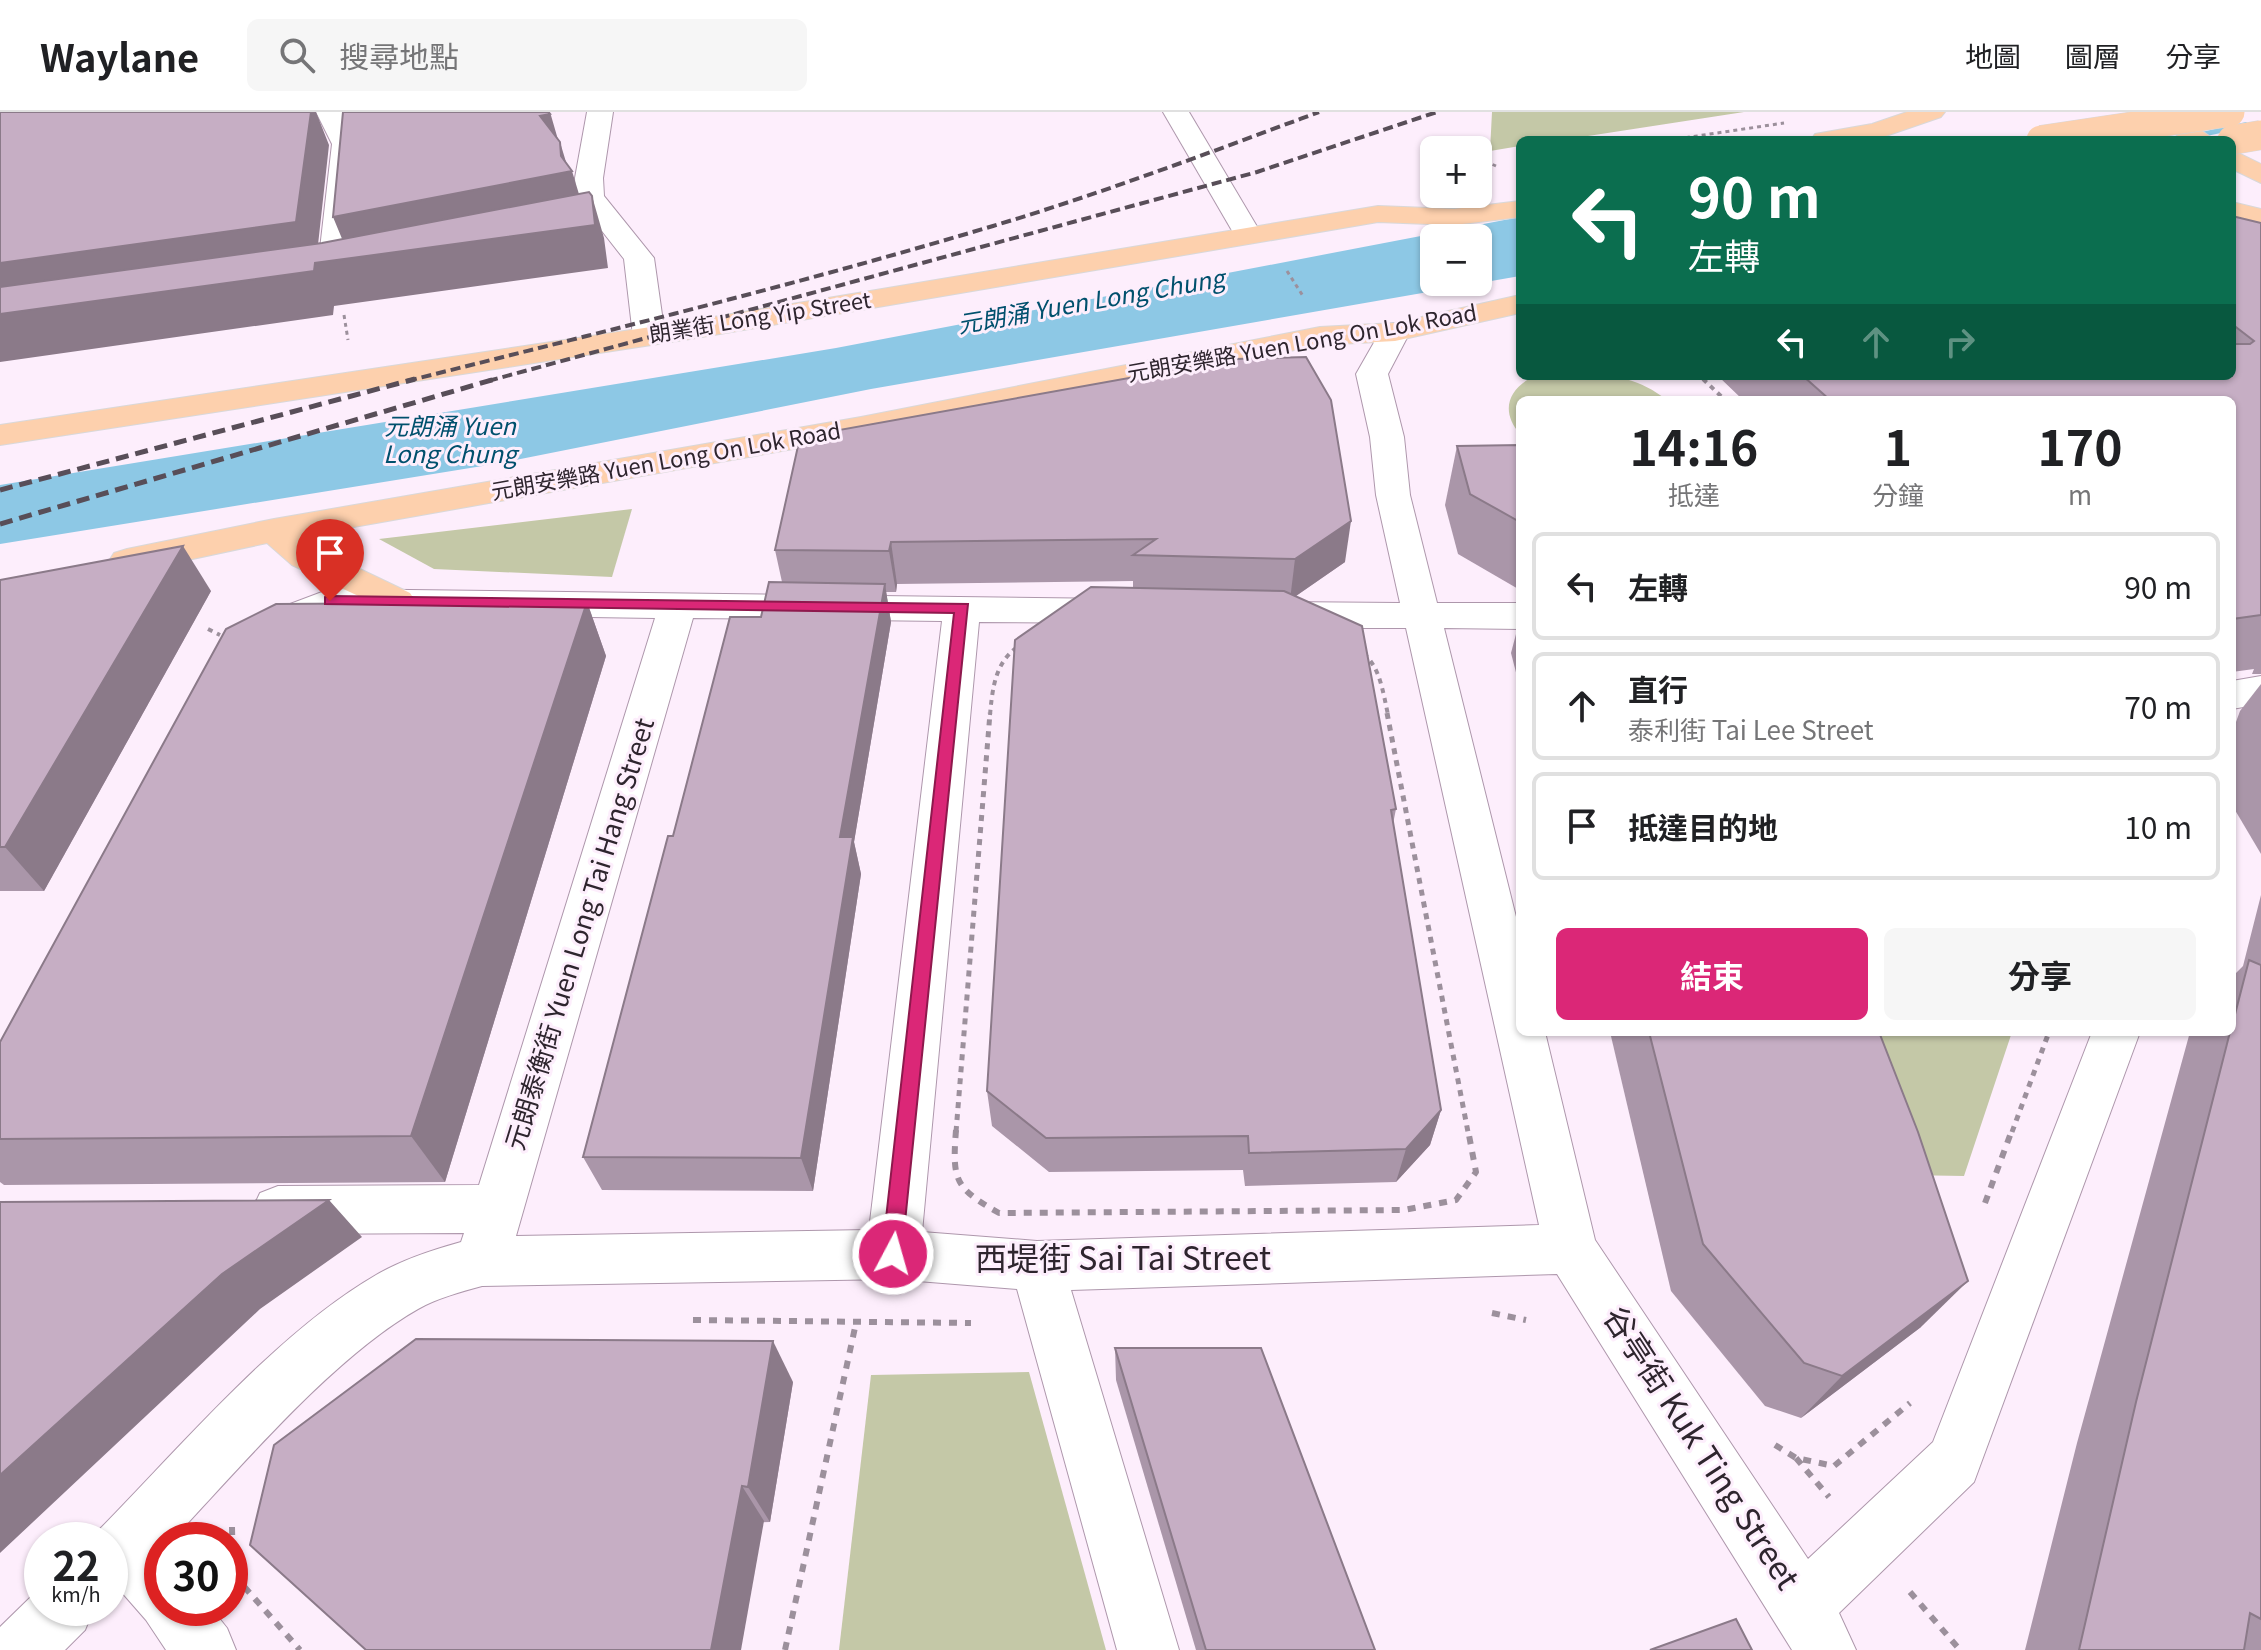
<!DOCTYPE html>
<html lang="zh-TW">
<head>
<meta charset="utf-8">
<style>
	body { margin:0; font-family:Georgia,"Noto Sans TC",serif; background:#f6f6f6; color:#202124; height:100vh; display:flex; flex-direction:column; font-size:30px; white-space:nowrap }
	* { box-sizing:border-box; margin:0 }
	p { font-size:26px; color:#757577 }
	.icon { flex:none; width:44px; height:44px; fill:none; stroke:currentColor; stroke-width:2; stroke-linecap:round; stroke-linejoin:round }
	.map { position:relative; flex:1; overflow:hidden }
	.panel { position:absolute; left:1516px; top:284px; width:720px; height:640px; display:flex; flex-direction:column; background:#fff; border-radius:12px; box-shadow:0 2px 6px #0004 }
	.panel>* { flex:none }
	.guide { position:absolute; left:1516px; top:24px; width:720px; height:244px; border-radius:12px; box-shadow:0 2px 6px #0004; background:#0b6e4f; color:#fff; overflow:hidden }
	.fabs { position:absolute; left:1420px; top:24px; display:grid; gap:16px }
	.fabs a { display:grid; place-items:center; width:72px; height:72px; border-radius:12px; background:#fff; box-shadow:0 2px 6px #0004; font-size:40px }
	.speed { position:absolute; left:24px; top:1410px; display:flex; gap:16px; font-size:40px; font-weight:700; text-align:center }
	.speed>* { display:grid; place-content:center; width:104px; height:104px; border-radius:50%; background:#fff; box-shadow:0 2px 6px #0004; line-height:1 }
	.speed small { font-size:20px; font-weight:400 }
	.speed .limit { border:12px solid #d22; background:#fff; color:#111 }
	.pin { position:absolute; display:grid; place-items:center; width:68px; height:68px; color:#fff; margin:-82px -34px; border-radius:50% 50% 50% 0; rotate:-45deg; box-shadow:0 0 8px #0007 }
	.pin .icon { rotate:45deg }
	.me { position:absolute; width:88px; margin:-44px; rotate:6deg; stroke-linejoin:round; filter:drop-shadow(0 0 6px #0008) }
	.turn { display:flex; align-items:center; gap:28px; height:168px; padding:0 40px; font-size:36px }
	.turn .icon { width:104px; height:104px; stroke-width:2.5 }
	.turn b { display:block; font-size:56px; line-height:68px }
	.lanes { display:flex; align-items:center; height:76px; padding:0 40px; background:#0003; justify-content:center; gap:40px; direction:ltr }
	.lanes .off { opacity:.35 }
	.eta { display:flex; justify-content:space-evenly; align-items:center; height:136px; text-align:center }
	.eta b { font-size:48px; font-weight:700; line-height:56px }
	.cta { display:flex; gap:16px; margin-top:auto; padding:16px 40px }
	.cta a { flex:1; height:92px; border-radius:12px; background:#db2777; color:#fff; font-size:32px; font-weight:700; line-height:92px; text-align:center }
	.cta a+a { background:#f6f6f6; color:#202124 }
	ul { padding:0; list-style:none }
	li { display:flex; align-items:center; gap:24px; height:108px; margin:0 16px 12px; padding:0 24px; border:4px solid #e0e0e0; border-radius:12px }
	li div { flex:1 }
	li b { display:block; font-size:30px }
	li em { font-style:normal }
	header { display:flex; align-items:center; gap:48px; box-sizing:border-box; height:112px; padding:0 40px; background:#fff; border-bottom:2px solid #e0e0e0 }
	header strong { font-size:38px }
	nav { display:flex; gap:44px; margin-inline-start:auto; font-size:28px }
	.search { width:560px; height:72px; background:#f6f6f6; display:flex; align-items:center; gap:20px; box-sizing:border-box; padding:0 28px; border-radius:12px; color:#757577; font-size:30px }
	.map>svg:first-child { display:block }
	.green { fill:#c4c8a7 }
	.water { fill:#8dc8e5; fill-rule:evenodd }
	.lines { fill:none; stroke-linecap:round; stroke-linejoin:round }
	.stream { fill:#8dc8e5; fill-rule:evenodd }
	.minor-casing { stroke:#ae97ac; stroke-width:2 }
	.major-casing { stroke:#d9d8d9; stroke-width:2 }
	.path-far3 { stroke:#9c909c; stroke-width:3; stroke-dasharray:4 4; stroke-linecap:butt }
	.path-far2 { stroke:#9c909c; stroke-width:4; stroke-dasharray:5 5; stroke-linecap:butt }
	.path-far1 { stroke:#9c909c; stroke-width:5; stroke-dasharray:6 6; stroke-linecap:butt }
	.path { stroke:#9c909c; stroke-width:6; stroke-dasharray:8 8; stroke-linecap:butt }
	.minor { fill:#fff; fill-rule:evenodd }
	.major { fill:#fdd0ad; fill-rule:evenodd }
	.tram { stroke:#584e58; stroke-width:2 }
	.rail-far1 { stroke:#584e58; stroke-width:4; stroke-dasharray:10 5; stroke-linecap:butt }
	.rail { stroke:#584e58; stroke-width:5; stroke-dasharray:13 7; stroke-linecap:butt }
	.major-bridge-casing { stroke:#d9d8d9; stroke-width:30; stroke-linecap:butt }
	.major-bridge { stroke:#fdd0ad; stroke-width:29 }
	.wall { fill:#aa96a9 }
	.shaded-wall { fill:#8b7a89 }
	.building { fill:#c6aec4; stroke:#8b7a89; stroke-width:2 }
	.route { fill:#db2777; stroke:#8e194d; stroke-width:2 }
	.labels { text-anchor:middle; stroke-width:6; stroke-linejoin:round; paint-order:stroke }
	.far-street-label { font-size:22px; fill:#2e252e; stroke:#fdeefc }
	.far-water-label { font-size:24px; font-style:italic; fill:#00506d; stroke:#fdeefc }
	.street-label { font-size:26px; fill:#2e252e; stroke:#fdeefc }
	.near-street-label { font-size:32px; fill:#2e252e; stroke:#fdeefc }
</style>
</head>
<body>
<header>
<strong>Waylane</strong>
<div class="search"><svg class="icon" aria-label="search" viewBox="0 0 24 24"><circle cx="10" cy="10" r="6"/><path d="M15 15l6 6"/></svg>搜尋地點</div>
<nav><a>地圖</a><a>圖層</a><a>分享</a></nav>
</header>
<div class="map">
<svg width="2261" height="1538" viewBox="0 0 2261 1538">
	<rect width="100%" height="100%" fill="#fdeefc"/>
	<!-- green -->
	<g class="green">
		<path d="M1492,0H1744L1562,28H1520V34L1490,39Z"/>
		<path d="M1534,264C1586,264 1624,254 1667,288H1520V322C1500,299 1508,277 1534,264Z"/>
		<path d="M632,397L612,465L434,457L379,427Z"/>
		<path d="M1852,920H2012L1964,1064L1904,1063Z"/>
		<path d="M1029,1260L1106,1538H839L871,1263Z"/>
	</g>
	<!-- water -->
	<path class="water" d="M1520,105V164L871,277L501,351L0,432V373L836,236ZM1434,126H1478V170H1434Z"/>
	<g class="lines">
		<!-- stream -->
		<path class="stream" d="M2246,10L2251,13L2250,15L2187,28H2166Z"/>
		<defs>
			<g id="minor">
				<path d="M316,0H342L358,32L347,163L342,169H322L317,163L332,32Z"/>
				<path d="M587,0H613L603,66L604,84L654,146L665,224L660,231H638L633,224L624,147L602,119L543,131L533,128L529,122L533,116L591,104L576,85L575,66Z"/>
				<path d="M1163,0H1189L1262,123L1258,129H1238Z"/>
				<path d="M1395,211L1406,213L1410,220L1388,262L1404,325L1410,383L1437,491H1520V517L1444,516L1520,821V920H1545L1595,1128L1808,1447L1933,1330L2092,920H2140L1974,1370L1839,1501L1856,1538H1792L1557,1162L1071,1178L1179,1538H1117L1017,1177L893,1167L482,1174C460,1180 438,1186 418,1197C333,1245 240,1356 172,1428H162V1496H211L227,1516L236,1538H166L146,1508L118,1476L110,1479V1428H89C173,1344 274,1222 376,1163C402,1148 432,1138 461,1130L464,1121L278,1122L260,1115L252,1098L260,1081L278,1074L479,1073L655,506L334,501L266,528L253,524L247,515L253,506L330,477L1115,487L1128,490L1134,499L1128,508L1115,511L979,510L922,1120L1037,1129L1539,1113L1406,516H1280L1267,512L1261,503L1267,494L1280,490L1400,491L1376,383L1370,325L1356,262L1384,213ZM693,506L942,509L869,1118L516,1124Z"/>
				<path d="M2261,564V592L2232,597V569Z"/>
				<path d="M42,1474V1496H94L85,1518L65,1538H0V1515Z"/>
			</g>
			<g id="major">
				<path d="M1907,0H1945L1941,5L1877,27L1811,28L1815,22L1872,12Z"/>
				<path d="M2143,0H2174L2215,28H2184Z"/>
				<path d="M2232,38L2261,52V71L2232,57Z"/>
				<path d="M1520,89V105L1454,113L1378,110L684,228L0,333V313L684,210L1378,94L1454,97Z"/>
				<path d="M2232,90L2261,97V113L2232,106Z"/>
				<path d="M1520,183V201L1395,229L1320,233L861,325L303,424L318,437L410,481L416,490L410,499L397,502L292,453L267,431L127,461L114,457L109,449L114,441L127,437L274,407L861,305L1320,215L1395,211Z"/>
			</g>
		</defs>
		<!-- minor casing -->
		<use href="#minor" class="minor-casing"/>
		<!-- major casing -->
		<use href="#major" class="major-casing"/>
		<!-- path-far3 -->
		<g class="path-far3">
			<path d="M1670,28L1784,11"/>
			<path d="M1426,36L1441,38"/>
			<path d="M1478,46L1496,54"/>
			<path d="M1287,159L1303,184"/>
			<path d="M344,203L348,228"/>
			<path d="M1700,264L1705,269"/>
		</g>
		<!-- path-far2 -->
		<g class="path-far2">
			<path d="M1703,267L1725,288"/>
			<path d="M208,517L220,523"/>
			<path d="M990,603C994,556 1001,538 1047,519L1328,526C1376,537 1379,559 1388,603"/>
		</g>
		<!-- path-far1 -->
		<g class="path-far1">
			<path d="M1387,601L1468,1020"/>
			<path d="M956,1020L990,601"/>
			<path d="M2012,1020L2049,920"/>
		</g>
		<!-- path -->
		<g class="path">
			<path d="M956,1018C952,1069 955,1076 999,1101L1404,1098L1456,1088L1476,1060L1468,1018"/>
			<path d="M1985,1091L2012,1018"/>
			<path d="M1492,1201L1526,1208"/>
			<path d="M693,1208L971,1211"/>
			<path d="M1775,1333L1796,1346L1834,1354L1910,1291"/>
			<path d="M1796,1346L1829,1385"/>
			<path d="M232,1415L233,1462L300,1538"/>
			<path d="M1910,1480L1960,1538"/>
			<path d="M785,1538L856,1211"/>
		</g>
		<!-- minor -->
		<use href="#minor" class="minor"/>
		<!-- major -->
		<use href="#major" class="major"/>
		<!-- tram -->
		<path class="tram" d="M2204,0L2261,34"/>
		<!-- rail-far1 -->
		<g class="rail-far1">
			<path d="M407,269C603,220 799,172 993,114C1103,81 1211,40 1319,0"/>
			<path d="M488,269L1257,60L1437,0"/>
		</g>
		<!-- rail -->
		<g class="rail">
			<path d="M0,378L415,267"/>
			<path d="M0,412L495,267"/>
		</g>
		<defs>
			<g id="major-bridge">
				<path d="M2041,28L2230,0"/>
				<path d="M2232,28L2261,23"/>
			</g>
		</defs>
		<!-- major-bridge casing -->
		<use href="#major-bridge" class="major-bridge-casing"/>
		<!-- major-bridge -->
		<use href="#major-bridge" class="major-bridge"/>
	</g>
	<!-- wall -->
	<g class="wall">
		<path d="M2232,104L2261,111V562H2252L2254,557L2232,560V288H1743L1718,264H2232Z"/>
		<path d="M800,325L1345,450L1296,484L1396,697L1393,712L1441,998L1430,1033L1396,1070L1245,1074L1243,1058L1049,1060L992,1014L987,979L1133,476V469L897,472L896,480H886L891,510L854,730L861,762L813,1079L602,1078L583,1045L673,724L761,505L782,470L775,438Z"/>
		<path d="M1520,333V478L1458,442L1445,393L1457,334Z"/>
		<path d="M0,468L211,479L44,779H0Z"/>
		<path d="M587,490L606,544L445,1070L4,1073L0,1070V930Z"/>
		<path d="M1520,507V576L1511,541Z"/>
		<path d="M2261,572V742L2232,693V621L2240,599Z"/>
		<path d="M2261,783V1538H2025L2077,1331L2190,920H2232V865L2243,854Z"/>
		<path d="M1610,920H1879L1921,1215L1801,1306L1765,1294L1671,1179Z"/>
		<path d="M1115,1236L1375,1538H1196L1116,1268Z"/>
		<path d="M793,1270L770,1410L250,1433Z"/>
	</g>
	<!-- shaded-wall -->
	<g class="shaded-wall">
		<path d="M311,0H316L329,33L316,151L350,146L333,105L552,46L539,0H550L561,38L560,30L569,60L572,59L585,102L592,84L604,126L608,156L334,194L333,203L0,250V151Z"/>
		<path d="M1351,409L1345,450L1290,488L1295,447Z"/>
		<path d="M891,430L897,472L896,480L889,439Z"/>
		<path d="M183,434L211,479L44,779L5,735Z"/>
		<path d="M885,472L891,510L854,730L861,762L813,1079L801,1046L840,725Z"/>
		<path d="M587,490L606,544L445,1070L411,1024Z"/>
		<path d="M1441,998L1430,1033L1396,1070L1406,1037Z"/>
		<path d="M329,1088L362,1125L260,1197L0,1441V1363L222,1162Z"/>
		<path d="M1968,1169L1921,1215L1801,1306L1842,1264Z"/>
		<path d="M773,1229L793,1270L770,1410L748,1375Z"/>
		<path d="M742,1374L764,1409L741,1538H711Z"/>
	</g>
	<!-- building -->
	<g class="building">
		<path d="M0,0H311L296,110L0,151Z"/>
		<path d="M343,0H548L550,2L540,4L560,30L561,44L572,59L333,105Z"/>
		<path d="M589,80L592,84L595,113L315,151L314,159L0,202V175L322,131Z"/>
		<path d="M2232,104L2261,111V503L2232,507V288H1830L1803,264H2232V232H2250L2254,229L2232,212Z"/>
		<path d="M1306,245L1331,288L1351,409L1295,447L1133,443L1156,427L891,430L889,439L775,438L800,325L1235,247Z"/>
		<path d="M1520,333V410L1470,382L1457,334Z"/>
		<path d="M183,434L5,735H0V468Z"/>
		<path d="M769,470L885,472L840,725H853L801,1046L583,1045L668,724H673L730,505H761Z"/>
		<path d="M1091,475L1284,479L1362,514L1396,697L1391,698L1441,998L1406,1037L1249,1041L1248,1024L1046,1026L987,979L1015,528Z"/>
		<path d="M587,490L411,1024L0,1027V930L226,517L276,492Z"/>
		<path d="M2249,848L2261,853V1507L2250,1501L2244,1538H2079L2136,1290L2230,920H2232V914Z"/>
		<path d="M1649,920H1879L1918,1020L1968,1169L1842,1264L1804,1251L1703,1132Z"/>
		<path d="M329,1088L222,1162L0,1363V1090Z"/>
		<path d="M416,1227L773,1229L748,1375L742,1374L711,1538H366L250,1433L274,1333Z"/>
		<path d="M1115,1236H1261L1375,1538H1206Z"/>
		<path d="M1736,1507L1752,1538H1650Z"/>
	</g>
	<!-- route -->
	<path class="route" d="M330,484L968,492L901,1149L893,1152L885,1149L882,1142L954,501L325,492V485Z"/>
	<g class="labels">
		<!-- far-street labels -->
		<g class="far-street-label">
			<text transform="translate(760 205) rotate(-9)" y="8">朗業街 Long Yip Street</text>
			<text transform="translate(1302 231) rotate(-10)" y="8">元朗安樂路 Yuen Long On Lok Road</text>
			<text transform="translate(666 349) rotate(-10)" y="8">元朗安樂路 Yuen Long On Lok Road</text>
		</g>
		<!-- far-water labels -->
		<g class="far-water-label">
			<text transform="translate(1091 190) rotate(-10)" y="8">元朗涌 Yuen Long Chung</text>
			<text x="450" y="323">元朗涌 Yuen<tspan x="450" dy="28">Long Chung</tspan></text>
		</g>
		<!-- street labels -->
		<g class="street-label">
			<text transform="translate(580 822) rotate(-73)" y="9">元朗泰衡街 Yuen Long Tai Hang Street</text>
		</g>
		<!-- near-street labels -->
		<g class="near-street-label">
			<text x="1123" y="1158">西堤街 Sai Tai Street</text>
			<text transform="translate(1701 1336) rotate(57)" y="11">谷亭街 Kuk Ting Street</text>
		</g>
	</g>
</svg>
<div class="fabs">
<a>+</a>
<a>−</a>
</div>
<div class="speed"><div>22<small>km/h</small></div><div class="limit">30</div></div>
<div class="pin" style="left:330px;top:489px;background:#d93025"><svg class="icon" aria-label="arrive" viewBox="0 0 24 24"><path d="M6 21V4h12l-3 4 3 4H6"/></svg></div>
<svg class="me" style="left:893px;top:1142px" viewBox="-20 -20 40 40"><circle r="17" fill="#db2777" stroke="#fff" stroke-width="3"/><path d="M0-11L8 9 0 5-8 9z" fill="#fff"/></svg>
<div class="guide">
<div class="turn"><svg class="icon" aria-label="left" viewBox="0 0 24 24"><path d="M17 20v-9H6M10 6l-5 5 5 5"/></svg><div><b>90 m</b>左轉</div></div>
<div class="lanes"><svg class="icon" aria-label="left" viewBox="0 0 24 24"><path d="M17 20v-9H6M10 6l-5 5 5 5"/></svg><svg class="icon off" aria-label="ahead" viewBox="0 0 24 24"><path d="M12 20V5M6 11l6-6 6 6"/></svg><svg class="icon off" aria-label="right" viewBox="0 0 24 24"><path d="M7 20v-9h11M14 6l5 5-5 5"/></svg></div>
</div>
<section class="panel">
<div class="eta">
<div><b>14:16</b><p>抵達</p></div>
<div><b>1</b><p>分鐘</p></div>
<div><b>170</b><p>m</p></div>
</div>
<ul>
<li><svg class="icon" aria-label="left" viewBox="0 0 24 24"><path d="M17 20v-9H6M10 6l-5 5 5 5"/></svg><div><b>左轉</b></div><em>90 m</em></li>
<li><svg class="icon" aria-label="ahead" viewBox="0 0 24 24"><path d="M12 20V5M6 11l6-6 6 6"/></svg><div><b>直行</b><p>泰利街 Tai Lee Street</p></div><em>70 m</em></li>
<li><svg class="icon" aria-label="arrive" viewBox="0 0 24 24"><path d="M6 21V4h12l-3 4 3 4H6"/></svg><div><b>抵達目的地</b></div><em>10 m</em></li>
</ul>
<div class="cta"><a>結束</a><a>分享</a></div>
</section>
</div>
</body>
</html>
